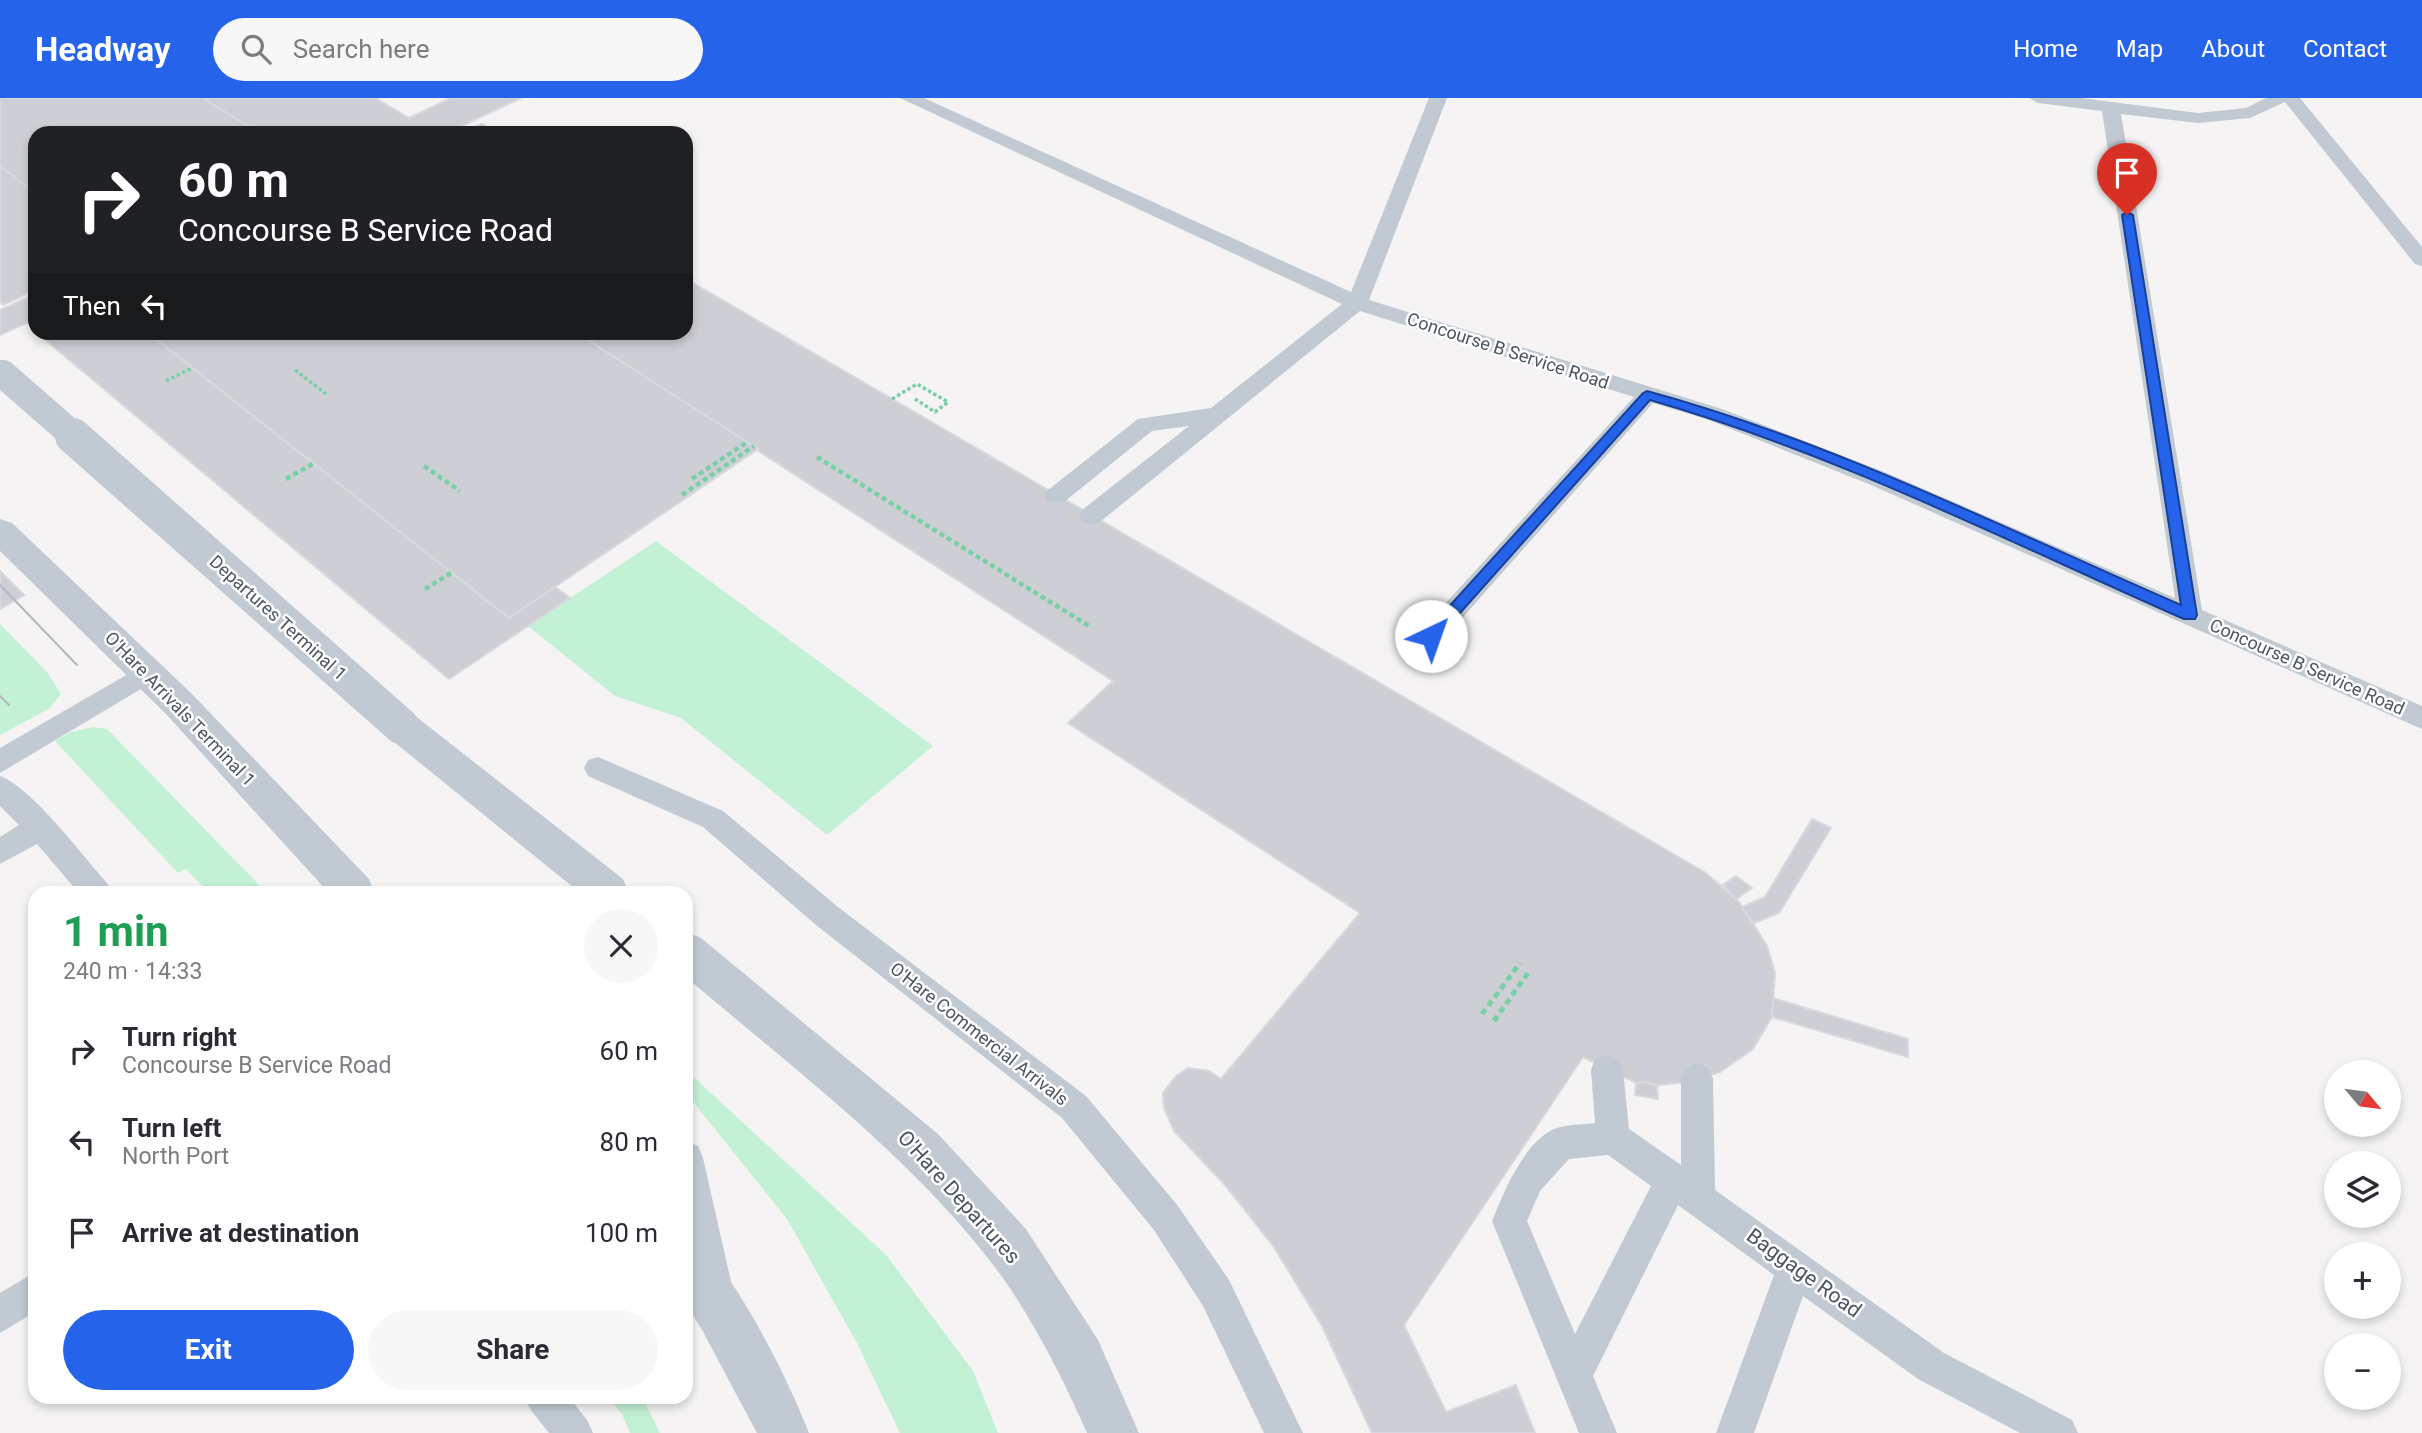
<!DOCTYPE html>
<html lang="en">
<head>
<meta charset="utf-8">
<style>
	body { margin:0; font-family:Roboto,sans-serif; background:#f7f7f7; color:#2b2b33; height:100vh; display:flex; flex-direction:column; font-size:26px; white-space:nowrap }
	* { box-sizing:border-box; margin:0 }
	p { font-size:23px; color:#7c7c81 }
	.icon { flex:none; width:38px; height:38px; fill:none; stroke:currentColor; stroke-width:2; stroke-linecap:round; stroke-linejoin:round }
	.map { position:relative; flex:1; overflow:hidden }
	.drawer { position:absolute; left:28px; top:788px; width:665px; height:518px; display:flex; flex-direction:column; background:#fff; border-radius:21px; box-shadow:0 4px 10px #0003 }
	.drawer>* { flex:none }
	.hud { position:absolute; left:28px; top:28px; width:665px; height:214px; border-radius:21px; box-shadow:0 4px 10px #0003; background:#202124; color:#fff; overflow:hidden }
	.needle { width:46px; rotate:119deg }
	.buttons { position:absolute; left:2324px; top:962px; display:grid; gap:14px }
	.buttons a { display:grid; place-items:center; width:77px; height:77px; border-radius:50%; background:#fff; box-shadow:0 4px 10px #0003; font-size:35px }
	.pin { position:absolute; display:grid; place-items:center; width:60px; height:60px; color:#fff; margin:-72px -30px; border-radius:50% 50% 50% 0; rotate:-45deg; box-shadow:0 0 7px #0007 }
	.pin .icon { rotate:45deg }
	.me { position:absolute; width:77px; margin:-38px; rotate:42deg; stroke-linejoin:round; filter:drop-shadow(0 0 5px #0008) }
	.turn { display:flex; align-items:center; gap:24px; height:147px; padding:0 35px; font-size:32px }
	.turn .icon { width:91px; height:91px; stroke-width:2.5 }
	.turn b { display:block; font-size:49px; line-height:60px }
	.then { display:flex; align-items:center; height:66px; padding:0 35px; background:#0003; gap:14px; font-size:26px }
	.round { display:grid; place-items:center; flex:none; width:74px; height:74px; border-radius:37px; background:#f7f7f7 }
	.headline { display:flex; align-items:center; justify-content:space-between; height:119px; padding:0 35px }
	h1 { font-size:42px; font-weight:700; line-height:52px; color:#1e9e55 }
	.action { display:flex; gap:14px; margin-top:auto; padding:14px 35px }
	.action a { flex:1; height:80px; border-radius:42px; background:#2563eb; color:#fff; font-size:28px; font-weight:700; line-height:80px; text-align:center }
	.action a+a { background:#f7f7f7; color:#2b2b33 }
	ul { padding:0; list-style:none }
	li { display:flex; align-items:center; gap:21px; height:91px; padding:0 35px }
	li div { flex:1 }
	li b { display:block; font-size:26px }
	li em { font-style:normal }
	header { display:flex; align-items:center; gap:42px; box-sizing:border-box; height:98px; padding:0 35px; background:#2563eb; color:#fff }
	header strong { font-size:33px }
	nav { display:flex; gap:38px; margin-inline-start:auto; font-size:24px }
	.search { width:490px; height:63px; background:#f7f7f7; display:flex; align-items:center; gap:18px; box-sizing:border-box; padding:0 24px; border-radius:38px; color:#7c7c81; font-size:26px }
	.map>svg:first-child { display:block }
	.green { fill:#c3f1d5 }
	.building { fill:#cdcfd5; stroke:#d7d9de; stroke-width:2 }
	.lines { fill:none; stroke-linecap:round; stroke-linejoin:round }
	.path-far2 { stroke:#7ad0a6; stroke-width:3.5; stroke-dasharray:3.5 2.5; stroke-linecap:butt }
	.path-far1 { stroke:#7ad0a6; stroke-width:4.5; stroke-dasharray:5 3.5; stroke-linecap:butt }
	.path { stroke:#7ad0a6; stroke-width:5; stroke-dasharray:6 4.5; stroke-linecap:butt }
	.service { fill:#c1cad2; fill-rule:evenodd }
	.minor { fill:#c1cad2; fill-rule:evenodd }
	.tram { stroke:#b5b8bd; stroke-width:2 }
	.minor-bridge-far1 { stroke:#c1cad2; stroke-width:28 }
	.minor-bridge { stroke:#c1cad2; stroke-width:36 }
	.route { fill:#2563eb; stroke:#184099; stroke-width:2 }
	.labels { text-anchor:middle; stroke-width:5; stroke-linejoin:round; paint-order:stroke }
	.street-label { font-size:18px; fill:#4a5661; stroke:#fff }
	.near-street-label { font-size:21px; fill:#4a5661; stroke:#fff }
</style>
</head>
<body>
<header>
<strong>Headway</strong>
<div class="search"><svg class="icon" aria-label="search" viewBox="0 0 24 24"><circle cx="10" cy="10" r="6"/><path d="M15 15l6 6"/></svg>Search here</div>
<nav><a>Home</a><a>Map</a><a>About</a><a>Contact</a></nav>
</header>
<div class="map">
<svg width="2422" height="1335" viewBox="0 0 2422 1335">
	<rect width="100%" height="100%" fill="#f5f3f3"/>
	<!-- green -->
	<g class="green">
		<path d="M656,443L933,648L827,737L681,620L615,598L528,528Z"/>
		<path d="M0,526L47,574L61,596L50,610L0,637Z"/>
		<path d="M93,629L107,631L266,794H208L186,771L178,775L55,643L71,634Z"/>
		<path d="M686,972L886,1157L973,1273L998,1335H900L857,1245L787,1121L686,995Z"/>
		<path d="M608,1299H642L660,1335H630L622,1316Z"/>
	</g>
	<!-- building -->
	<g class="building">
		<path d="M0,0H203L259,35H35V146L0,119Z"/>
		<path d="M203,0H375L409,20L451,0H521L447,35H259Z"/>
		<path d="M482,26L497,35H463Z"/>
		<path d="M0,68L35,95V192L3,207L0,204Z"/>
		<path d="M686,181L1706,775L1739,804L1767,848L1775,875L1772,919L1753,951L1720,974L1689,984L1657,987L1636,985L1583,959L1404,1227L1446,1314L1516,1287L1535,1335H1372L1322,1228L1274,1149L1224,1086L1174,1033L1164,1010L1163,995L1175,979L1188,970L1209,973L1221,981L1360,815L1068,625L1113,583L575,234H686Z"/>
		<path d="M35,196V221L0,237V212Z"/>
		<path d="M36,234H219L570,500L449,581Z"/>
		<path d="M147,234H575L758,351L509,520Z"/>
		<path d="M0,473L24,497L0,511Z"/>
		<path d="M1812,721L1831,730L1779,815L1754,825L1742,809L1765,799Z"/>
		<path d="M1736,778L1752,790L1736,801L1723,787Z"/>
		<path d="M1773,900L1908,941V959L1772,919Z"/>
		<path d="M1644,984L1657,987L1658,1001L1635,997L1636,985Z"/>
	</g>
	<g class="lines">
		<!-- path-far2 -->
		<g class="path-far2">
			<path d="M295,272L326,296"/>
			<path d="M166,283L192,270"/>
			<path d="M892,301L917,286L948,304L935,314L915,301"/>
		</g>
		<!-- path-far1 -->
		<g class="path-far1">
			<path d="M817,359L1089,528"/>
			<path d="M424,368L460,393"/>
			<path d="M286,381L314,365"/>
			<path d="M692,381L747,344"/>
			<path d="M682,397L754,348"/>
			<path d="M425,491L451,475"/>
		</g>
		<!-- path -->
		<g class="path">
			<path d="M1482,916L1520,865"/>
			<path d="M1494,923L1530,872"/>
		</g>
		<!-- service -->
		<g class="service">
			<path d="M900,0H924L1351,194L1429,0H1447L1369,202L1722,311L1887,375L2175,500L2102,13L2038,5L2029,0H2081L2198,15L2246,10L2266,0H2300L2422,149V168L2415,166L2285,4L2250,20L2198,25L2121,16L2202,512L2422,608V631L1871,387L1706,321L1653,305L1440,545L1431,548L1422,545L1418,538L1422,531L1634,299L1360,213L1100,424L1091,426L1082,424L1079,418L1082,412L1189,328L1152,333L1064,404H1048L1044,398L1048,392L1138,321L1211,310L1342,206Z"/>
			<path d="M147,565L156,568L160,575L156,582L0,675V650Z"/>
			<path d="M598,659L723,713L838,809L1086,998L1178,1108L1229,1182L1303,1335H1264L1203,1208L1154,1132L1062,1020L816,827L703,729L588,678L584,670L588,662Z"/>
			<path d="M0,678C31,689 83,758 107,785L111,794H78L37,746L0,766V739L19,727L0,708Z"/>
			<path d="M1607,957L1619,961L1623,972L1629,1031L1681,1067V981L1685,970L1697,965L1709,970L1713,981L1715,1092L1944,1255L2072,1322L2078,1335H2020L1918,1281L1803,1198L1754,1335H1716L1774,1177L1678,1107L1593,1278L1617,1335H1579L1492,1123C1504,1094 1522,1048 1552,1032C1564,1026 1581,1027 1595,1025L1591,972L1595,961ZM1608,1057L1651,1088L1575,1236L1527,1123L1540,1093L1569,1061Z"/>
			<path d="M686,1043L698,1048L703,1060L732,1188L727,1201L714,1206L701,1201L686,1140Z"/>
			<path d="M35,1174V1214L0,1235V1195Z"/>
			<path d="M524,1298H568L587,1322L593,1335H549L530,1311Z"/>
		</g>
		<!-- minor -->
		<g class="minor">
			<path d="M0,421L12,425L192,596L369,781L374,794H328L166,616L0,453Z"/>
			<path d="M401,613L414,617L623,781L628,794H579L388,639L382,628L388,617Z"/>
			<path d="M686,834L701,840L938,1036L1026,1131L1098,1242L1139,1335H1087C1062,1278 1029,1213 991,1164C906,1054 791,969 686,879Z"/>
			<path d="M686,1141C692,1143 701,1145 705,1150C743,1192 788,1281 809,1335H757L701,1230L686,1207Z"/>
		</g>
		<!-- tram -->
		<g class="tram">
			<path d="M0,487L77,567"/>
			<path d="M0,598L9,607"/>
		</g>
		<!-- minor-bridge-far1 -->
		<path class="minor-bridge-far1" d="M3,276L75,339"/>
		<!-- minor-bridge -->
		<path class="minor-bridge" d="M73,338L401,628"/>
	</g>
	<!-- route -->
	<path class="route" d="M2127,114L2133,117L2197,517L2195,521H2184C2009,444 1834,355 1650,302L1436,542H1426V534L1643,295L1647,293C1831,343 2006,431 2181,507L2122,117Z"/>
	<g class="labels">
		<!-- street labels -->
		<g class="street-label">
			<text transform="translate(1508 253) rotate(18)" y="6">Concourse B Service Road</text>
			<text transform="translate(278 520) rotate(42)" y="6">Departures Terminal 1</text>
			<text transform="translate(2307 569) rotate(24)" y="6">Concourse B Service Road</text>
			<text transform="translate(180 611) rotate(46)" y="6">O'Hare Arrivals Terminal 1</text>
			<text transform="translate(979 936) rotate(38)" y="6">O'Hare Commercial Arrivals</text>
		</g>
		<!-- near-street labels -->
		<g class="near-street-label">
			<text transform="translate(959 1099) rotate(48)" y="7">O'Hare Departures</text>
			<text transform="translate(1804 1175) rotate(36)" y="7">Baggage Road</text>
		</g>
	</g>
</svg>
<div class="buttons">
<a><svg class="needle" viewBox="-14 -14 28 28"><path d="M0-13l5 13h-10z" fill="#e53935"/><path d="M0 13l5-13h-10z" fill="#7c7c81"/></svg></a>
<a><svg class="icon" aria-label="layers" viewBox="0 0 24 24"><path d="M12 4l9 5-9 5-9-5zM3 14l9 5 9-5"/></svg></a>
<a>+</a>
<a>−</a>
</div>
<div class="pin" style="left:2127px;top:117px;background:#d93025"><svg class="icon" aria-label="arrive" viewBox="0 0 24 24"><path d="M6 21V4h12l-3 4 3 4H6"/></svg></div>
<svg class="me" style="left:1431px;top:538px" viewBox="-20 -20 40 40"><circle r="19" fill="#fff"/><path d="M0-13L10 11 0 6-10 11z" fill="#2563eb"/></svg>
<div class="hud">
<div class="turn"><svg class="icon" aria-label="right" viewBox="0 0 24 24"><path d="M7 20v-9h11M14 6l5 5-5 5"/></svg><div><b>60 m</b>Concourse B Service Road</div></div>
<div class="then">Then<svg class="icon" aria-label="left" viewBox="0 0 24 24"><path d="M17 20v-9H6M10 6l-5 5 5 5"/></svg></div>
</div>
<section class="drawer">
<div class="headline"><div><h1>1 min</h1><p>240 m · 14:33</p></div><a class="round"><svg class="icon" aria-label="close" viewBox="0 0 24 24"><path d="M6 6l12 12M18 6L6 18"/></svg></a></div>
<ul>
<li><svg class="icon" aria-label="right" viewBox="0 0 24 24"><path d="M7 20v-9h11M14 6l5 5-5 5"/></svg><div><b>Turn right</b><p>Concourse B Service Road</p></div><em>60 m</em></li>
<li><svg class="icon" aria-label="left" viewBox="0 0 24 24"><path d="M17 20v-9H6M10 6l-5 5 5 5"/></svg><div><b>Turn left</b><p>North Port</p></div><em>80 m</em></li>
<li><svg class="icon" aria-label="arrive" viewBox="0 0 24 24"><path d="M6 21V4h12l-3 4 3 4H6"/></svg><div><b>Arrive at destination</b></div><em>100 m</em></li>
</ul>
<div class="action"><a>Exit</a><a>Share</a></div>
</section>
</div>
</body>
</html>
